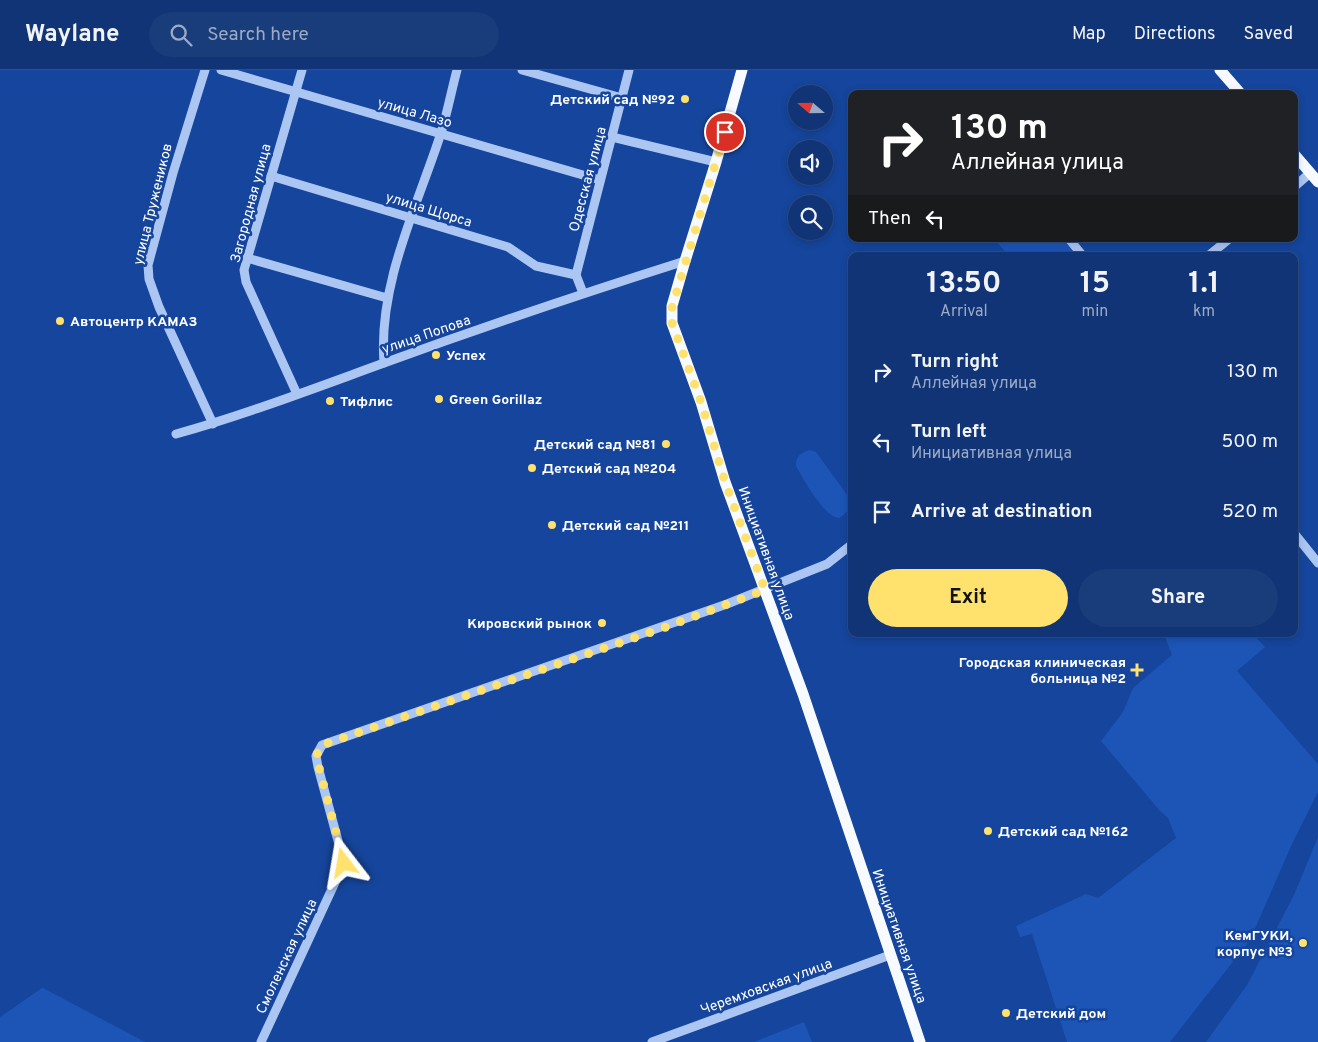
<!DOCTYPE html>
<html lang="en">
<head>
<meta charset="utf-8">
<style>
	body { margin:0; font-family:Overpass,sans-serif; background:#193c7a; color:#f1f3f6; height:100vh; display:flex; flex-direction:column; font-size:19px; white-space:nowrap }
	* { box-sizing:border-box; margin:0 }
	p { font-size:16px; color:#9caac5 }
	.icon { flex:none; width:28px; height:28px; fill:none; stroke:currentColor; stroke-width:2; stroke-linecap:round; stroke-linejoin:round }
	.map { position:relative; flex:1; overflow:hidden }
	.panel { position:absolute; left:848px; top:182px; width:450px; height:385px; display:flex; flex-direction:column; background:#103475; border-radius:10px; box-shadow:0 2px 8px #0003,0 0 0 1px #304f87 }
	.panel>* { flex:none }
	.top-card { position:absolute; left:848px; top:20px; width:450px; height:152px; border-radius:10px; box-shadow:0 2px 8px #0003,0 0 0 1px #304f87; background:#202124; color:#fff; overflow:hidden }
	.needle { width:32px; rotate:290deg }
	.controls { position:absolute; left:788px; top:15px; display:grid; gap:10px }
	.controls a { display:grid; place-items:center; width:45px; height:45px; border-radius:50%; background:#103475; box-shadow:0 2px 8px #0003,0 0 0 1px #304f87; font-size:25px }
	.pin { position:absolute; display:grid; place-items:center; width:42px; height:42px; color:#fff; margin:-21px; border:2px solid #fff; border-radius:50%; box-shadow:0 1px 5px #0007 }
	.me { position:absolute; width:55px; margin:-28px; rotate:346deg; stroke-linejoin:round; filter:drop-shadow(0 0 4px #0008) }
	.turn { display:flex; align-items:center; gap:18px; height:105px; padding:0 20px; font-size:22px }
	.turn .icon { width:65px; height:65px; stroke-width:2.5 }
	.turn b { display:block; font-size:35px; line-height:42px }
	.then { display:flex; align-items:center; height:48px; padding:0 20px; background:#0003; gap:10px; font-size:19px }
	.eta { display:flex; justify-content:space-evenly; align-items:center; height:85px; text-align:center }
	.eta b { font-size:30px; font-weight:700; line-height:35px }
	.action { display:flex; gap:10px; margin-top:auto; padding:10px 20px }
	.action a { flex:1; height:58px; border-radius:30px; background:#ffe16d; color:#111; font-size:20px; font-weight:700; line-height:58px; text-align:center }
	.action a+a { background:#193c7a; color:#f1f3f6 }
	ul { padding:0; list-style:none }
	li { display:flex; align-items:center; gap:15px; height:70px; padding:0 20px }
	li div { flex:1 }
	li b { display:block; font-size:19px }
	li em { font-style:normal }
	header { display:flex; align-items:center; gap:30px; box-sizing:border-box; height:70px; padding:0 25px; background:#103475; border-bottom:1px solid #304f87 }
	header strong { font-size:24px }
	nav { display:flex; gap:28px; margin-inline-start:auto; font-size:18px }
	.search { width:350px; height:45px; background:#193c7a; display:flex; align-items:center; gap:12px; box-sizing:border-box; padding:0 18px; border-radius:28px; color:#9caac5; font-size:19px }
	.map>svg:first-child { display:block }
	.green { fill:#1d55b6 }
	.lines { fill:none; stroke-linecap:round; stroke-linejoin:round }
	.minor { stroke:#abc6f3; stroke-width:9 }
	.major { stroke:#f7faff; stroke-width:11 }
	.route { stroke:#ffe16d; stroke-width:9; stroke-dasharray:0 16.2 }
	.poi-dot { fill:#ffe16d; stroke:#15459c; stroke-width:2 }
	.labels { text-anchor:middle; stroke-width:5; stroke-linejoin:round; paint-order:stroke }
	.poi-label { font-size:14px; font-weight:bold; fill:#fff; stroke:#15459c; text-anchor:start }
	.street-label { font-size:14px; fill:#fff; stroke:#15459c }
</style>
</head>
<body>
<header>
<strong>Waylane</strong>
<div class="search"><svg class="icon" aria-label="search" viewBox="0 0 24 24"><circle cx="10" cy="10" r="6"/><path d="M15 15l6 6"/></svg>Search here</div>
<nav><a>Map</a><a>Directions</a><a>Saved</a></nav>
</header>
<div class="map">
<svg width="1318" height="972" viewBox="0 0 1318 972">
	<rect width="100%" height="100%" fill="#15459c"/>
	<!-- green -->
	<g class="green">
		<path d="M994,169H1063L1077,186H1037L1033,182L1027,186H1009Z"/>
		<path d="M810,380L816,382L848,426C851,436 848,443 839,448C825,448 803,409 796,396C795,387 801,382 810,380Z"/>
		<path d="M1164,564H1253L1265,577L1237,601L1318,694V722L1292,774L1250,870L1170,972H1067L1032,864L1020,867L1016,856L1086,824L1098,828L1176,768L1168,748L1160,741L1101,671L1123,642L1133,618L1172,585Z"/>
		<path d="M1318,767V972H1206L1247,915L1294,825Z"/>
		<path d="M42,918H43L145,972H0V947Z"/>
		<path d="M804,952L812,972H754Z"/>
	</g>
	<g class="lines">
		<!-- minor -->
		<g class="minor">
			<path d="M205,0L173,103L148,195L149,209L159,237L213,354"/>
			<path d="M221,0L600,110"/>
			<path d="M522,0L622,28"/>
			<path d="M612,67L716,92"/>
			<path d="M271,106L508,177L536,196L576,205"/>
			<path d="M1294,117L1310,103"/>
			<path d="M1069,169L1083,186"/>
			<path d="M1208,186L1229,169"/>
			<path d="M247,188L387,228"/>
			<path d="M583,223L576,205L629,0"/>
			<path d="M384,293C378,215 416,139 440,66C447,45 451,22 457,0"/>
			<path d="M297,324L246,212L244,200L302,0"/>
			<path d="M176,364C247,344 315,318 384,293C483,257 584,223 685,191"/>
			<path d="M1294,463L1318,493"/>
			<path d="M261,972L344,793L318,697L316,686L322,675L727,534L827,494L851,475"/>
			<path d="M652,972L890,885"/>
		</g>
		<!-- major -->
		<g class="major">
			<path d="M742,0L716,92L685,191L672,236V253L701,332L725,412L803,624L920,972"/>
			<path d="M1220,0L1241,24"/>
			<path d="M1294,84L1318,112"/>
		</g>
	</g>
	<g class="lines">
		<!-- route -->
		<path class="route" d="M344,793L316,686L322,675L666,557L765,520L725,412L701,332L672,253V236L677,221L725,62"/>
	</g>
	<!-- markers -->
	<g class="poi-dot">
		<circle cx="685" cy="29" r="5"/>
		<circle cx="60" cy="251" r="5"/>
		<circle cx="436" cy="285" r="5"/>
		<circle cx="439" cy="329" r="5"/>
		<circle cx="330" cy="331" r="5"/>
		<circle cx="666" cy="374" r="5"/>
		<circle cx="532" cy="398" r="5"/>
		<circle cx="552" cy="455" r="5"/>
		<circle cx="602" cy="553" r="5"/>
		<path d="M1134.5 592.5h5v5h5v5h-5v5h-5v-5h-5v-5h5z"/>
		<circle cx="988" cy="761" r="5"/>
		<circle cx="1303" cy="873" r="5"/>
		<circle cx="1006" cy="943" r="5"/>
	</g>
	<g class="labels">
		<!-- poi labels -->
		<g class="poi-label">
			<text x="675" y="34" text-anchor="end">Детский сад №92</text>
			<text x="70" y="256">Автоцентр КАМАЗ</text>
			<text x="446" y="290">Успех</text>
			<text x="449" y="334">Green Gorillaz</text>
			<text x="340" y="336">Тифлис</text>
			<text x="656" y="379" text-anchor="end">Детский сад №81</text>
			<text x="542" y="403">Детский сад №204</text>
			<text x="562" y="460">Детский сад №211</text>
			<text x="592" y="558" text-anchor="end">Кировский рынок</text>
			<text x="1126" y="597" text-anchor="end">Городская клиническая<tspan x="1126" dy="16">больница №2</tspan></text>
			<text x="998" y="766">Детский сад №162</text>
			<text x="1293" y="870" text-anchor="end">КемГУКИ,<tspan x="1293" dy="16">корпус №3</tspan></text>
			<text x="1016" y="948">Детский дом</text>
		</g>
		<!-- street labels -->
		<g class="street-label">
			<text transform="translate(415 42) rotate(16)" y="5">улица Лазо</text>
			<text transform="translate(587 109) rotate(-75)" y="5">Одесская улица</text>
			<text transform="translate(250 133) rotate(-75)" y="5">Загородная улица</text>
			<text transform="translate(152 134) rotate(-76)" y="5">улица Тружеников</text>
			<text transform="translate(429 139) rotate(17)" y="5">улица Щорса</text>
			<text transform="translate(426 264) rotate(-19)" y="5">улица Попова</text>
			<text transform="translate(767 483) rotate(70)" y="5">Инициативная улица</text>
			<text transform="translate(900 866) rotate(71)" y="5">Инициативная улица</text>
			<text transform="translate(286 886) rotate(-65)" y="5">Смоленская улица</text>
			<text transform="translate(766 916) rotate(-20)" y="5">Черемховская улица</text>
		</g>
	</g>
</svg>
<div class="controls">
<a><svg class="needle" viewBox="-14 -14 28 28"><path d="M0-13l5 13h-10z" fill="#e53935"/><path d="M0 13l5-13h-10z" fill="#9caac5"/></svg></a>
<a><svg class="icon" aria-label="sound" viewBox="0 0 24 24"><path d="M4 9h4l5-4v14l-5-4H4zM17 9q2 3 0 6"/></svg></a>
<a><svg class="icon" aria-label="search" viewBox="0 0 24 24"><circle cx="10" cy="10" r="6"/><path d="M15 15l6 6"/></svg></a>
</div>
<div class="pin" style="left:725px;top:62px;background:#d93025"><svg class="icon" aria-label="arrive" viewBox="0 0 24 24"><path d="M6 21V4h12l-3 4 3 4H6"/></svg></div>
<svg class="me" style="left:344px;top:793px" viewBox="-20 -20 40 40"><path d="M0-17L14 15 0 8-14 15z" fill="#ffe16d" stroke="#fff" stroke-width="4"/></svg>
<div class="top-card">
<div class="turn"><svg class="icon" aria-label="right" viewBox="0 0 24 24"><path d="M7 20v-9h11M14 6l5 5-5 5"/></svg><div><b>130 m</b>Аллейная улица</div></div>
<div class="then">Then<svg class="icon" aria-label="left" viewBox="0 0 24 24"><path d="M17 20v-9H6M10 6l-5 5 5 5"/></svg></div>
</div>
<section class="panel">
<div class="eta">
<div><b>13:50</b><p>Arrival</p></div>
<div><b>15</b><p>min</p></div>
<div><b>1.1</b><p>km</p></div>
</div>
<ul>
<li><svg class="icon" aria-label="right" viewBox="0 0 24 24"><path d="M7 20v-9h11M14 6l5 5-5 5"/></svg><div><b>Turn right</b><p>Аллейная улица</p></div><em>130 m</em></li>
<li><svg class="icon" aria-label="left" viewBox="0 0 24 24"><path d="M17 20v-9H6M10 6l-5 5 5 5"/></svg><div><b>Turn left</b><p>Инициативная улица</p></div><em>500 m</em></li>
<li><svg class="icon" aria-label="arrive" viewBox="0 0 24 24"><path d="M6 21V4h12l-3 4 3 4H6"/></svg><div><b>Arrive at destination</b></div><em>520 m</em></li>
</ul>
<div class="action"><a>Exit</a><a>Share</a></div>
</section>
</div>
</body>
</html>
